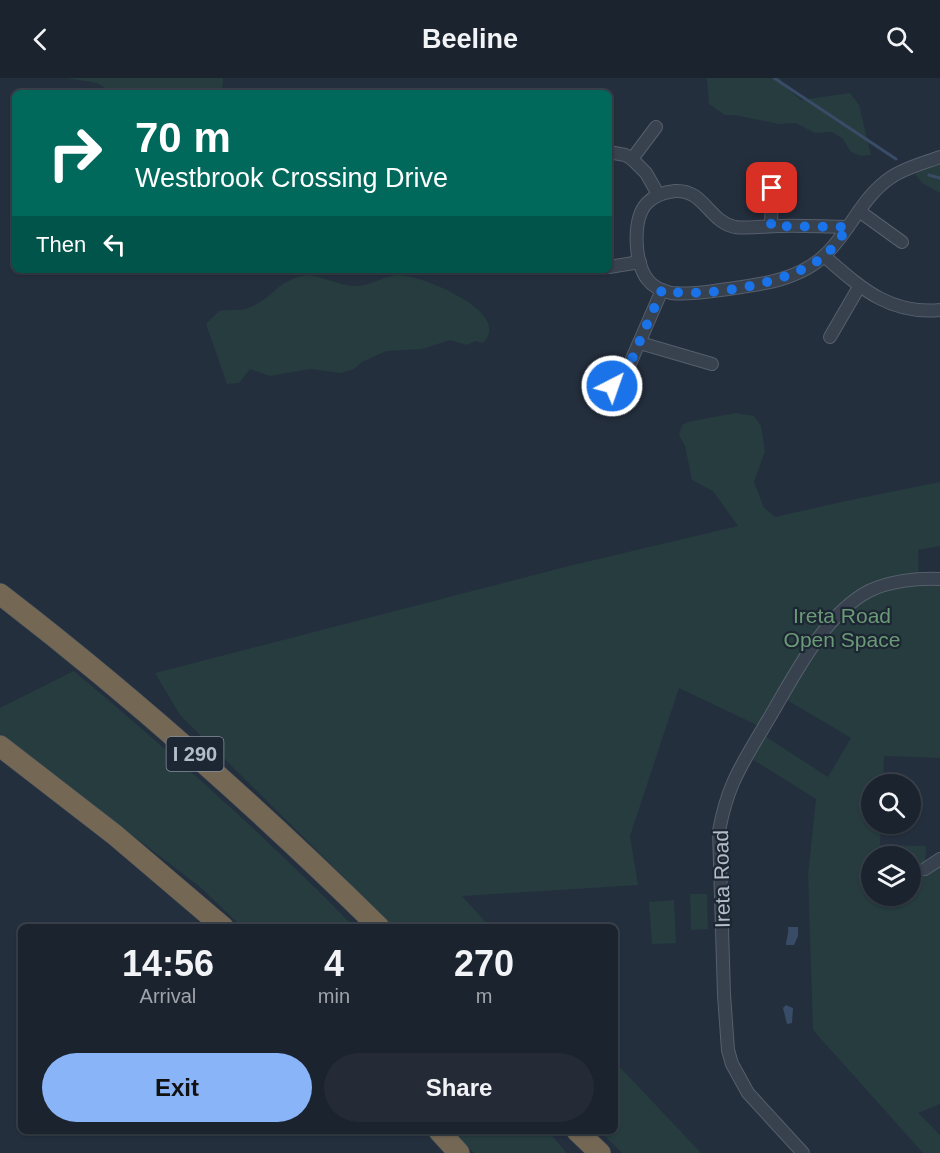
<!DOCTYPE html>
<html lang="en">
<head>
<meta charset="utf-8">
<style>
	body { margin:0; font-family:Helvetica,sans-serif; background:#242b36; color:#f1f3f6; height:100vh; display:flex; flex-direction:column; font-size:22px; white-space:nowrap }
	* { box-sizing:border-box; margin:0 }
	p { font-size:20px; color:#a0a4aa }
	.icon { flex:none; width:33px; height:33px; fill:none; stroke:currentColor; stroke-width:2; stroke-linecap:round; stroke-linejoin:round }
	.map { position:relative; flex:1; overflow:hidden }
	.drawer { position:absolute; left:18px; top:846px; width:600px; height:210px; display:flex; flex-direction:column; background:#1b232e; border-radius:9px; box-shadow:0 2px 4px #0004,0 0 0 2px #39404a }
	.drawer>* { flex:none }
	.top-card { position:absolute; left:12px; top:12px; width:600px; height:183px; border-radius:9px; box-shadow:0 2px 4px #0004,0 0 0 2px #39404a; background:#00695c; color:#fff; overflow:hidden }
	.fabs { position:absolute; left:861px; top:696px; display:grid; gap:12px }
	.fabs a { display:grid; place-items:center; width:60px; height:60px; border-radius:50%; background:#1b232e; box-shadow:0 2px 4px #0004,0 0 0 2px #39404a; font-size:30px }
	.pin { position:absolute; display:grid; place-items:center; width:51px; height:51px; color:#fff; margin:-26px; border-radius:12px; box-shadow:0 3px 9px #0006 }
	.me { position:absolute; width:66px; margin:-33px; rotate:41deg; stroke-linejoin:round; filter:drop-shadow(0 0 4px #0008) }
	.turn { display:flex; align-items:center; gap:21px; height:126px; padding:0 24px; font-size:27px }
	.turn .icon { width:78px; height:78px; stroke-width:2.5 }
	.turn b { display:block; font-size:42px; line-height:51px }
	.then { display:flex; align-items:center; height:57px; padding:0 24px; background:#0003; gap:12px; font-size:22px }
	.eta { display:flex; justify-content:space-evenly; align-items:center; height:102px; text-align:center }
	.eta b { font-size:36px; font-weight:700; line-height:42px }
	.action { display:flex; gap:12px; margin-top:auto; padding:12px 24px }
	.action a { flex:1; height:69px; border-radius:36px; background:#8ab4f8; color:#111; font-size:24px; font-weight:700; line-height:69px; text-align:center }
	.action a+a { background:#242b36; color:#f1f3f6 }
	header { display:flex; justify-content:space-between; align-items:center; height:78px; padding:0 24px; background:#1b232e; font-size:27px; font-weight:700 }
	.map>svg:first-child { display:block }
	.green { fill:#263c3f; fill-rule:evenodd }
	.water { fill:#394c67 }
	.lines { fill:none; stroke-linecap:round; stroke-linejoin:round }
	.stream { stroke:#394c67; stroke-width:3 }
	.minor-casing { stroke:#565f6c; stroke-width:14 }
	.motorway-casing { stroke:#434c59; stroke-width:22 }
	.minor { stroke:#38414e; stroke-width:12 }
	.motorway { stroke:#746855; stroke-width:21 }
	.route { stroke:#1a73e8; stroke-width:10; stroke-dasharray:0 18 }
	.labels { text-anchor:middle; stroke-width:4.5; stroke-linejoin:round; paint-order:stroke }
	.shield { fill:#1d2633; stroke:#878f9c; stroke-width:1.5 }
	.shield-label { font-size:20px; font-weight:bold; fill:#b4bcc9 }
	.park-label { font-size:21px; fill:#6b9a76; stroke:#1d2633 }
	.street-label { font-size:21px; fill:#b4bcc9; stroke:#1d2633 }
</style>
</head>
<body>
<header><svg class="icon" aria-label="back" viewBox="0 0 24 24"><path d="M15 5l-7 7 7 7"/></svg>Beeline<svg class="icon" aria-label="search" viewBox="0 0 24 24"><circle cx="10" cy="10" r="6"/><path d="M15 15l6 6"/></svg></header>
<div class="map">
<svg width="940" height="1075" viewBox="0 0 940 1075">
	<rect width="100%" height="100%" fill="#242f3e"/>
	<!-- green -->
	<g class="green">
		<path d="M66,0H223L222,15H113L97,5Z"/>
		<path d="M707,0H780L783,7L801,22L850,15L859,27L871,77L861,78L851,74L843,61L832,54L815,55L796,45L779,46L735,37H725L709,26Z"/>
		<path d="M940,82V115L922,105L915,96Z"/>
		<path d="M307,197C324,198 339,208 356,208C372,208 386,196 400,197C422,198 514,234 483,265L475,263L467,267L450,262L422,271L386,273L362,284L354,291L341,295L310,291L270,298L250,291L239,305L227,306L206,246L219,233C231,231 242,234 253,228C276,217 276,203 307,197Z"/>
		<path d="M735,335L754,338L761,348L765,373L754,404L764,430L775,439L846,423L940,404V468L918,472L919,501H933L940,509V680L884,678L883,706H872V746H881L880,767L926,768L925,790L940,781V1026L918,1035L940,1057V1075H923L813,952L808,796L816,721L747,678L760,655L828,699L851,660L782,619L763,650L679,610L630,758L638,807L462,818L490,849H394L180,637L155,595L569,488L738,448L713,413L692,402L685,368L679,357L682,347L688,344ZM872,778H910V818H872Z"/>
		<path d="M74,593C171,675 266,758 354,849H242L200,809L0,656V630Z"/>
		<path d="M690,816H707L708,851L691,852Z"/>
		<path d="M674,822L676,865L652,866L649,824Z"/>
		<path d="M615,984L701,1075H622L600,1053H615Z"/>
		<path d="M452,1053H548L567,1075H474Z"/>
	</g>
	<!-- water -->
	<g class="water">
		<path d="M788,849H798V858L794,867H786C786,861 789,857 788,849Z"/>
		<path d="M786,927L793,930L792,945L787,946L783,930Z"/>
	</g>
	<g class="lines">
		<!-- stream -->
		<g class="stream">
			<path d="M774,0L896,81"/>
			<path d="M929,97L940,100"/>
		</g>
		<defs>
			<g id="minor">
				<path d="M656,49L632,81L646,95L658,116"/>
				<path d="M609,74L625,77L632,81"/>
				<path d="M859,133L902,164"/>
				<path d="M771,148L772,110"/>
				<path d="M848,149C825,149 802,147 780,148C766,148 748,151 735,149C709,144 704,111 675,113C664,114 655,117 647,125C632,141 634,186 648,202C653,209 663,213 671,215C687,217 705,214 721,212C757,207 799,203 826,176C850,153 862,119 890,100C904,90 924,85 940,79"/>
				<path d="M824,178C860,209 889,237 940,232"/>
				<path d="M609,189L640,184"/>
				<path d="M830,259L859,209"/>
				<path d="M640,265L712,286"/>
				<path d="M612,307L625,297L662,212"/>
				<path d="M925,791L940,781"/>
				<path d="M803,1075L748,1015L732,986L728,972L724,917L719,753C722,737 726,721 733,705C743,682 758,659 771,637C795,596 825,536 869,513C889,503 917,500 940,501"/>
			</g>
			<g id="motorway">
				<path d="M0,516C134,619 259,731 379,849"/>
				<path d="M0,668L115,757L223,849"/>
				<path d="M439,1053L459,1075"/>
				<path d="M577,1053L600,1075"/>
			</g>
		</defs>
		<!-- minor casing -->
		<use href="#minor" class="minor-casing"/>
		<!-- motorway casing -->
		<use href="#motorway" class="motorway-casing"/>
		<!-- minor -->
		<use href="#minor" class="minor"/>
		<!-- motorway -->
		<use href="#motorway" class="motorway"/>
	</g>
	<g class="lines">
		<!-- route -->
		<path class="route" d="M612,308L625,297L662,212C701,222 793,205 824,178C834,170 841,159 848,149L771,148L772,110"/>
	</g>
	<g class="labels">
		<!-- shield labels -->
		<rect class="shield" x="166.5" y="659" width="57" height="34" rx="4.5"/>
		<g class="shield-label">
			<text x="195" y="683">I 290</text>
		</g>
		<!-- park labels -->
		<g class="park-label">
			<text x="842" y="545">Ireta Road<tspan x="842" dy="24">Open Space</tspan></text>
		</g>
		<!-- street labels -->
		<g class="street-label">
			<text transform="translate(722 801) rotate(-91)" y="7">Ireta Road</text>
		</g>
	</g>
</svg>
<div class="fabs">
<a><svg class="icon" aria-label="search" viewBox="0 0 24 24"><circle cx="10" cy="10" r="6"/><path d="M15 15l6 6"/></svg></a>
<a><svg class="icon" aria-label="layers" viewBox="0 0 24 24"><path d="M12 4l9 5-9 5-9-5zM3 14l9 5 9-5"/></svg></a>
</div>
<div class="pin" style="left:772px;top:110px;background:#d93025"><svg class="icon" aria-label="arrive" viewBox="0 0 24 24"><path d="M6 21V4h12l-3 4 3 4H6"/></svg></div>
<svg class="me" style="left:612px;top:308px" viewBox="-20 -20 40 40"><circle r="17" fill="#1a73e8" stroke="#fff" stroke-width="3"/><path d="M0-11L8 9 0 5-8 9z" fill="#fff"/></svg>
<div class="top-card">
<div class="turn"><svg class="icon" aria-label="right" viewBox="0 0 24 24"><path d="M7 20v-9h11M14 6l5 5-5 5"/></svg><div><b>70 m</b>Westbrook Crossing Drive</div></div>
<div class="then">Then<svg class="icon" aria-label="left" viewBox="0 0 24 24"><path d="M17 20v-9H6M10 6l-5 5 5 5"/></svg></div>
</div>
<section class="drawer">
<div class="eta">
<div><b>14:56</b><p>Arrival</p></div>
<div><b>4</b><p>min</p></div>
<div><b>270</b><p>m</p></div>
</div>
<div class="action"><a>Exit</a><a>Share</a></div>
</section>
</div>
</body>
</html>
